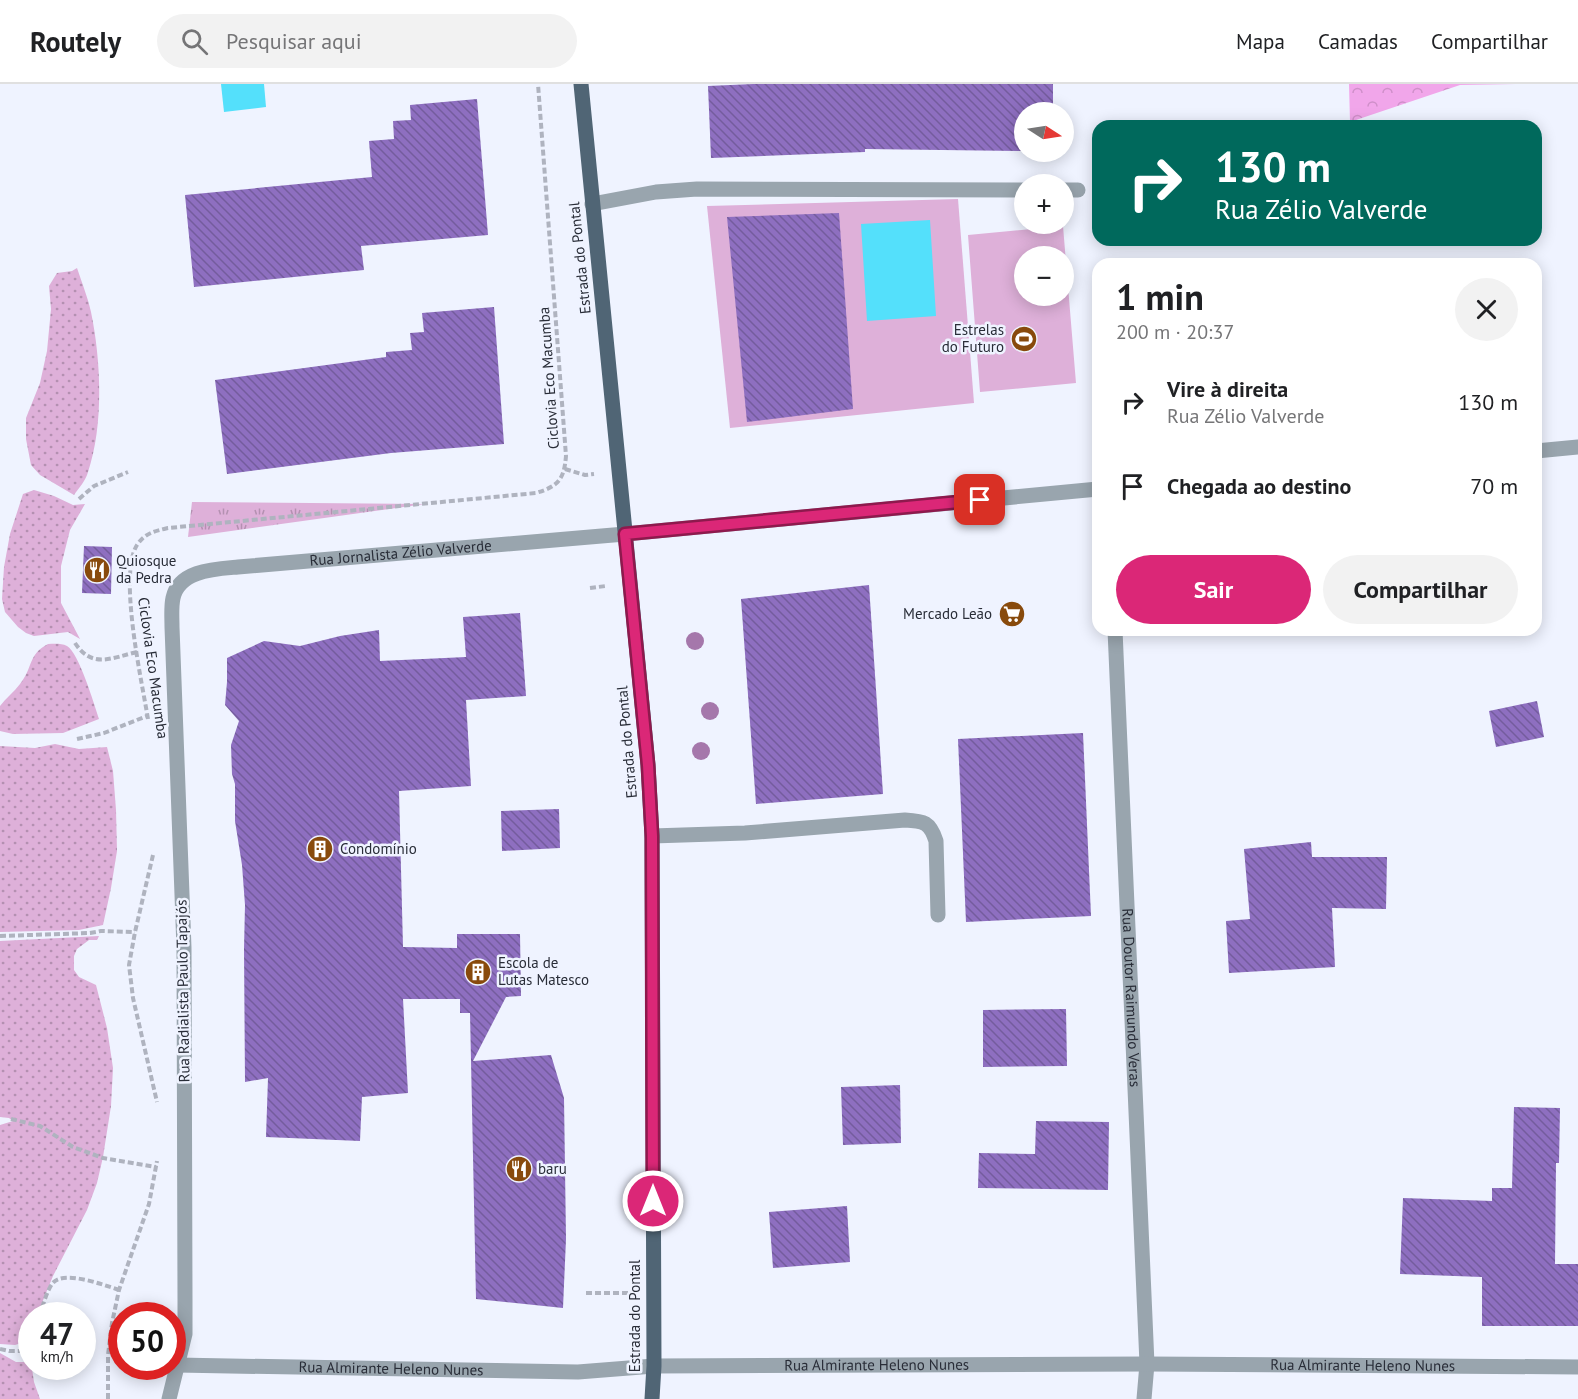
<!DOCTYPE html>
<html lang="pt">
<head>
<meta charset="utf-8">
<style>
	body { margin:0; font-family:"PT Sans",sans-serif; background:#f2f2f2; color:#202124; height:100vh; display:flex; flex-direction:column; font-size:22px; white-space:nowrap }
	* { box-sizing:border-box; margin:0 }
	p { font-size:20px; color:#757577 }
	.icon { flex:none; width:33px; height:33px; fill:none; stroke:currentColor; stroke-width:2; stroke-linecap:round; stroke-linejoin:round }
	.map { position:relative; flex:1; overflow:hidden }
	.side { position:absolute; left:1092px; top:174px; width:450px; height:378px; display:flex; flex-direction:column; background:#fff; border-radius:18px; box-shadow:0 3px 15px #0003 }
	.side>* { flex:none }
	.banner { position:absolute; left:1092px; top:36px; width:450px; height:126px; border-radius:18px; box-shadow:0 3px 15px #0003; background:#00695c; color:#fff; overflow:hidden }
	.needle { width:39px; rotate:102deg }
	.controls { position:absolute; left:1014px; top:18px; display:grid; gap:12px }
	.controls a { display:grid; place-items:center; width:60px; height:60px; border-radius:50%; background:#fff; box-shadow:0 3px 15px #0003; font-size:30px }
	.speed { position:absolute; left:18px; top:1218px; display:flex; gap:12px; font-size:30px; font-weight:700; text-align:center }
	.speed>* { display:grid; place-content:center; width:78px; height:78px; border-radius:50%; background:#fff; box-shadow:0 3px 15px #0003; line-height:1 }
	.speed small { font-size:15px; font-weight:400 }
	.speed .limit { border:9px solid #d22; background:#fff; color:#111 }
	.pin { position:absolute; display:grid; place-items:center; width:51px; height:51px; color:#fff; margin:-26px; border-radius:12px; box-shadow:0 3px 9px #0006 }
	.me { position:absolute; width:66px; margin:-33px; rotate:0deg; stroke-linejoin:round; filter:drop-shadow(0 0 4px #0008) }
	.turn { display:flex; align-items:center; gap:21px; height:126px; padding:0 24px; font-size:27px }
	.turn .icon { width:78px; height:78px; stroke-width:2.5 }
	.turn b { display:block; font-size:42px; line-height:51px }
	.round { display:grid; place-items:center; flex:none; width:63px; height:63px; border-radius:32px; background:#f2f2f2 }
	.head { display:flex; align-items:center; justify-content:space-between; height:102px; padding:0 24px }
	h1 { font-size:36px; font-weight:700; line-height:45px }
	.primary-button { display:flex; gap:12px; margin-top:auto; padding:12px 24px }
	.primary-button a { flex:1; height:69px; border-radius:36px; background:#db2777; color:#fff; font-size:24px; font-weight:700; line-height:69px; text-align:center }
	.primary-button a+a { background:#f2f2f2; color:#202124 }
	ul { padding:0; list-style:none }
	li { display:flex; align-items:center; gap:18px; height:84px; padding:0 24px }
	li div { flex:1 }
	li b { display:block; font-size:22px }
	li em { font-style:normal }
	header { display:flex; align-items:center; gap:36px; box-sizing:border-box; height:84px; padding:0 30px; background:#fff; border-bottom:2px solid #e0e0e0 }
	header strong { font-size:28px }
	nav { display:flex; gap:33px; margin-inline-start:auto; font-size:21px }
	.search { width:420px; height:54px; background:#f2f2f2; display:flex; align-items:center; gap:15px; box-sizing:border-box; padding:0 21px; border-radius:33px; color:#757577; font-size:22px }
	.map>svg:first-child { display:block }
	.grass { fill:url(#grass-dots) }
	.forest { fill:url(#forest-crowns) }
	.park { fill:url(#park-tufts) }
	.pitch { fill:#deb0d9; fill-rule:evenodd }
	.water { fill:#54e0fb }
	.building { fill:url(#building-back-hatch) }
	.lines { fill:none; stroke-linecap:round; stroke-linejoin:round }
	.path { stroke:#afb3bf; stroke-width:4; stroke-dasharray:6 3; stroke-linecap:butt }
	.minor { stroke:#99a5ae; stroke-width:15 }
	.major { stroke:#506575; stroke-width:15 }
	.tree { fill:#a577ab }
	.route-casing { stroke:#8e194d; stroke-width:15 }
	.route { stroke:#db2777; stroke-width:10 }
	.labels { text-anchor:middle; stroke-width:5; stroke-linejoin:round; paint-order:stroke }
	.street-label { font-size:15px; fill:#292d38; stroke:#eff3ff }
	.poi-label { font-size:15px; fill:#292d38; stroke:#eff3ff; text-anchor:start }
</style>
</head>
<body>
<header>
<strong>Routely</strong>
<div class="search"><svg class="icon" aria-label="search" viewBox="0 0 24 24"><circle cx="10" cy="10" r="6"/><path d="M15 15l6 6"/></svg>Pesquisar aqui</div>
<nav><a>Mapa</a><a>Camadas</a><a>Compartilhar</a></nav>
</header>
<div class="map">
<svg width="1578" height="1315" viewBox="0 0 1578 1315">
	<defs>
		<pattern id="grass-dots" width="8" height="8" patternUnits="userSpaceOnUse" patternTransform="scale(1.5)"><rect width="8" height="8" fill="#deb0d9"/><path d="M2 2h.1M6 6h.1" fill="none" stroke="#b490b1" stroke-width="1.8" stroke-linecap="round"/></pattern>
		<pattern id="forest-crowns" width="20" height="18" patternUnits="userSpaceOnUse" patternTransform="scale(1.5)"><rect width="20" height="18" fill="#f1a6ea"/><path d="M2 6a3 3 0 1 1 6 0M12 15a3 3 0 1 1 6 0" fill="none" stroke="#cf8fc9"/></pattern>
		<pattern id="park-tufts" width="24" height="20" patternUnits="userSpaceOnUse" patternTransform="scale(1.5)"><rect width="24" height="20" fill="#deb0d9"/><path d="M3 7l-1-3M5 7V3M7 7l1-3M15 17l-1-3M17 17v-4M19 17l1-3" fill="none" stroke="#b490b1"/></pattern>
		<pattern id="building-back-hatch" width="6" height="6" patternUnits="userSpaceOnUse" patternTransform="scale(1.5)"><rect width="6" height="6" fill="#8e6fc0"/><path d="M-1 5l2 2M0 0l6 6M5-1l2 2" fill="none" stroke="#745c9d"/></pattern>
	</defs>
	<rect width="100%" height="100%" fill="#eff3ff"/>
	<!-- grass -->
	<g class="grass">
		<path d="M77,184C82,199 88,214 91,228C101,276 104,341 88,388C86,396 79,404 74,411L40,391L31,381L26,355V334L40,299L47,267L51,225L49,202L57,189L72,187Z"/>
		<path d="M34,406L54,412L73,421L85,420L70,446L61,482V519L80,555L68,548L34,552L26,549L18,543L5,528L2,515L4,483L10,450L23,410Z"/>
		<path d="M48,560C54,560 61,559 67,562C79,569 94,620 99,635L63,649L13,650L0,647V622C6,614 14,608 20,600C33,584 28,570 48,560Z"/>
		<path d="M55,660L79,665L107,663L113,687L116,726L117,767L111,804L103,841L79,846L0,848V662L35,664Z"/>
		<path d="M99,852L97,856H89L77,865L74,872V886L79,893L96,901L107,944L113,984L111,1022L103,1073L97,1099L87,1126L53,1192L37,1231L32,1232L31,1256L15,1261L0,1260V1041L13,1037L9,1034L0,1033V857Z"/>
		<path d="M0,1269L16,1278H31L34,1298L40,1315H0Z"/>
	</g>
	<!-- forest -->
	<path class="forest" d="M1349,0H1516L1460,1L1350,38Z"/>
	<!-- park -->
	<path class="park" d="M192,418L425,420L188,453Z"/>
	<!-- pitch -->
	<g class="pitch">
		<path d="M958,115L974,319L730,344L707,122Z"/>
		<path d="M1063,142L1076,299L980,308L968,151ZM1024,172H1064V212H1024Z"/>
	</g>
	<!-- water -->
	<g class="water">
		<path d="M221,0H264L266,23L224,28Z"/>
		<path d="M930,136L936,232L867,237L861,140Z"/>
	</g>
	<!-- building -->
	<g class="building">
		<path d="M753,0H1053V28H1024V67L865,65V68L711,74L708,2Z"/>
		<path d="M477,15L488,151L361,162L364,186L194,203L185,111L372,93L369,57L394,55L393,37L411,36L410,21Z"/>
		<path d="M839,129L853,325L747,338L727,133Z"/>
		<path d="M494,223L504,360L391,369L227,390L215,296L386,273V268L412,266L410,249L424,248L422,229Z"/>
		<path d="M84,462L112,463L111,510L82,509Z"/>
		<path d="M869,501L883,710L756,720L741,515Z"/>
		<path d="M520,529L526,612L466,616L471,702L399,707L403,863L457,864V850H520L521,912L506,913L473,977L551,971L564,1014L566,1155L563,1224L476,1215L470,929H460V915H403L408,1009L362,1013L360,1057L266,1053L268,994L245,998L244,865L245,821L242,781L235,737V700L232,690L231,661L239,637L225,621L227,598V574L264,557L300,562L340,552L379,546L380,577L466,573L463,533Z"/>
		<path d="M1537,617L1544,653L1496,663L1489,627Z"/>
		<path d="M1083,649L1091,832L966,838L958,655Z"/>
		<path d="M559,725L560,764L502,767L501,727Z"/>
		<path d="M1311,758L1312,773H1387L1386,825L1332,824L1335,883L1229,889L1226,837L1250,835L1244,765Z"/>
		<path d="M1066,925L1067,982L983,983V926Z"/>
		<path d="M900,1001L901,1059L843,1061L841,1003Z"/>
		<path d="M1514,1023L1560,1024L1559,1079H1556L1555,1180H1578V1242H1482V1193L1400,1190L1403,1114L1492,1117V1104H1512Z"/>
		<path d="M1036,1037L1109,1038L1108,1106L978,1104L979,1069L1035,1070Z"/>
		<path d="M847,1122L850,1178L773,1184L769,1128Z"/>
	</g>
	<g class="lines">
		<!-- path -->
		<g class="path">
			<path d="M565,385L585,391L594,390"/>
			<path d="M79,415L94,402L128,388"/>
			<path d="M590,504L606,502"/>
			<path d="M75,559C92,585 111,574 137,568"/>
			<path d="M148,635C142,598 118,491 137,461C145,449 155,447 168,444L536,409C559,402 564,395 566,372L538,0"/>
			<path d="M77,655L104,649L147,632"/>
			<path d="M153,771L135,848L129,881L133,914L157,1018"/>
			<path d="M0,852L90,849L101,847L135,848"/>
			<path d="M11,1035L40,1042L73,1063L103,1074L156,1083"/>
			<path d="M586,1209H630"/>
			<path d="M40,1232C42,1223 47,1207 52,1200C62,1185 104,1201 119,1206"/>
			<path d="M0,1265L9,1267H32"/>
			<path d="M108,1315V1271L112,1239L119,1206L149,1120L157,1077"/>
		</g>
		<!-- minor -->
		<g class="minor">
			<path d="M1064,106H1078"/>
			<path d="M592,120L656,108L697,105L1024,106"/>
			<path d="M1536,367L1578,363"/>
			<path id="s1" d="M1115,546L1147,1280L1144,1315"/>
			<path d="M652,752L745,749L905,736C924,737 930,738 936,757L938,831"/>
			<path id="s2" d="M177,1281L578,1288L654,1282L1147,1280L1578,1283"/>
			<path id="s3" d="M169,1315L185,1250V1215L184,864L172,543C172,534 171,523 173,514C179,486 215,485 238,483L625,450L1098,405"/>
		</g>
		<!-- major -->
		<path class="major" d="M581,0L648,681L652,752L654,1282L652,1315"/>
	</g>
	<!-- trees -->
	<g class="tree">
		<circle cx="695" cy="557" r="9"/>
		<circle cx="710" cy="627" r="9"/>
		<circle cx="701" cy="667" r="9"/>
	</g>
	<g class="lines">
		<defs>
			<path id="route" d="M653,1117L652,752L648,681L625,450L980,416"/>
		</defs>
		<!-- route casing -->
		<use href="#route" class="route-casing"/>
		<!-- route -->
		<use href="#route" class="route"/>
	</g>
	<!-- icons -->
	<defs>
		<symbol id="stadium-disc" viewBox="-11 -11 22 22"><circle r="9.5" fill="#884a0c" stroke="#eff3ff"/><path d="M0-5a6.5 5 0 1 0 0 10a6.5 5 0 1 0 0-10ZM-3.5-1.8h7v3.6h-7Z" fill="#fff"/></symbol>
		<symbol id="restaurant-disc" viewBox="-11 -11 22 22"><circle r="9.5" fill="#884a0c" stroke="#eff3ff"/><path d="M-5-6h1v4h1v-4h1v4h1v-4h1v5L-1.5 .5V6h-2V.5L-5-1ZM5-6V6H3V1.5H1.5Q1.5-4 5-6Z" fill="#fff"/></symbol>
		<symbol id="supermarket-disc" viewBox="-11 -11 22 22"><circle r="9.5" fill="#884a0c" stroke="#eff3ff"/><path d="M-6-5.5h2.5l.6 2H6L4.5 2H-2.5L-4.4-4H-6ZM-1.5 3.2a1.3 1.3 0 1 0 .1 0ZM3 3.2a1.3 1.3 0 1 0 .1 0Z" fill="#fff"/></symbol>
		<symbol id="building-disc" viewBox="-11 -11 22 22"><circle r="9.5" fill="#884a0c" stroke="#eff3ff"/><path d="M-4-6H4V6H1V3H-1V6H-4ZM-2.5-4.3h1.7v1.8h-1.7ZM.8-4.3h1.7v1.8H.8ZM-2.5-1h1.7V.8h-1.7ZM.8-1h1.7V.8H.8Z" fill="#fff"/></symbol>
	</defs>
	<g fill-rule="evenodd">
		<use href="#stadium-disc" x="1009" y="240" width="30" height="30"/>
		<use href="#restaurant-disc" x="82" y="471" width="30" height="30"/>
		<use href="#supermarket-disc" x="997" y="515" width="30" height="30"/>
		<use href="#building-disc" x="305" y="750" width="30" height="30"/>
		<use href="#building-disc" x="463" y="873" width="30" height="30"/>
		<use href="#restaurant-disc" x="504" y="1070" width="30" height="30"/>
	</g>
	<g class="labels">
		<!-- street labels -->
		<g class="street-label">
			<text transform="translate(580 174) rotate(-96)" y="5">Estrada do Pontal</text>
			<text transform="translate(549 294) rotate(-94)" y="5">Ciclovia Eco Macumba</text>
			<text dy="5" stroke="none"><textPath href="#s3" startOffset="1044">Rua Jornalista Zélio Valverde</textPath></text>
			<text transform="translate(153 584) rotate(82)" y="5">Ciclovia Eco Macumba</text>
			<text transform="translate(627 658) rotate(-95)" y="5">Estrada do Pontal</text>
			<text transform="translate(183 907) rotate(-91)" y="5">Rua Radialista Paulo Tapajós</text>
			<text dy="5" stroke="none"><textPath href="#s1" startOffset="368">Rua Doutor Raimundo Veras</textPath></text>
			<text transform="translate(635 1232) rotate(-90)" y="5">Estrada do Pontal</text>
			<text dy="5" stroke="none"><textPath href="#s2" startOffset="700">Rua Almirante Heleno Nunes</textPath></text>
			<text dy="5" stroke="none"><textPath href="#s2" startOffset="1186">Rua Almirante Heleno Nunes</textPath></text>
			<text dy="5" stroke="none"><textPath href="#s2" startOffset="214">Rua Almirante Heleno Nunes</textPath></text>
		</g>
		<!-- poi labels -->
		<g class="poi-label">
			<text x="1004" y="251" text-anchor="end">Estrelas<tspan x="1004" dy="17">do Futuro</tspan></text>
			<text x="116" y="482">Quiosque<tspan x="116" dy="17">da Pedra</tspan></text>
			<text x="992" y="535" text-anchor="end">Mercado Leão</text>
			<text x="340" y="770">Condomínio</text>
			<text x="498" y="884">Escola de<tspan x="498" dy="17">Lutas Matesco</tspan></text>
			<text x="538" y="1090">baru</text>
		</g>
	</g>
</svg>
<div class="controls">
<a><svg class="needle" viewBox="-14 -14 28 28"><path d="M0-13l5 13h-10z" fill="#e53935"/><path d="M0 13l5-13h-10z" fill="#757577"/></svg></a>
<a>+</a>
<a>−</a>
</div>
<div class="speed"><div>47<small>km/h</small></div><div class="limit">50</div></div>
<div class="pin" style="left:980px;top:416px;background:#d93025"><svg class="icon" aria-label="arrive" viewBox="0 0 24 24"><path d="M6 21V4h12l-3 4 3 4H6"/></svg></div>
<svg class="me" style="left:653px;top:1117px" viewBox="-20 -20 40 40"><circle r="17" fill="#db2777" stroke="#fff" stroke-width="3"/><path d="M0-11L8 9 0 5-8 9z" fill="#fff"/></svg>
<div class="banner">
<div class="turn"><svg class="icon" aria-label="right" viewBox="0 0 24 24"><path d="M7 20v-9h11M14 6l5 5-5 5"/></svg><div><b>130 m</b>Rua Zélio Valverde</div></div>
</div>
<section class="side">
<div class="head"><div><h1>1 min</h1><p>200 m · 20:37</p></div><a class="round"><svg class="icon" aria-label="close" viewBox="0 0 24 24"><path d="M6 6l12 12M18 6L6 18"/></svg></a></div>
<ul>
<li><svg class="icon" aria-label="right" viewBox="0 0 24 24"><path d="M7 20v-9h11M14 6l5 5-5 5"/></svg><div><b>Vire à direita</b><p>Rua Zélio Valverde</p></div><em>130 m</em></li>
<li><svg class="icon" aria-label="arrive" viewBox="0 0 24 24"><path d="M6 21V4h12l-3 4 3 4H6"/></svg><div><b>Chegada ao destino</b></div><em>70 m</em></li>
</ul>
<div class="primary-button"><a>Sair</a><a>Compartilhar</a></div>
</section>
</div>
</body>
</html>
